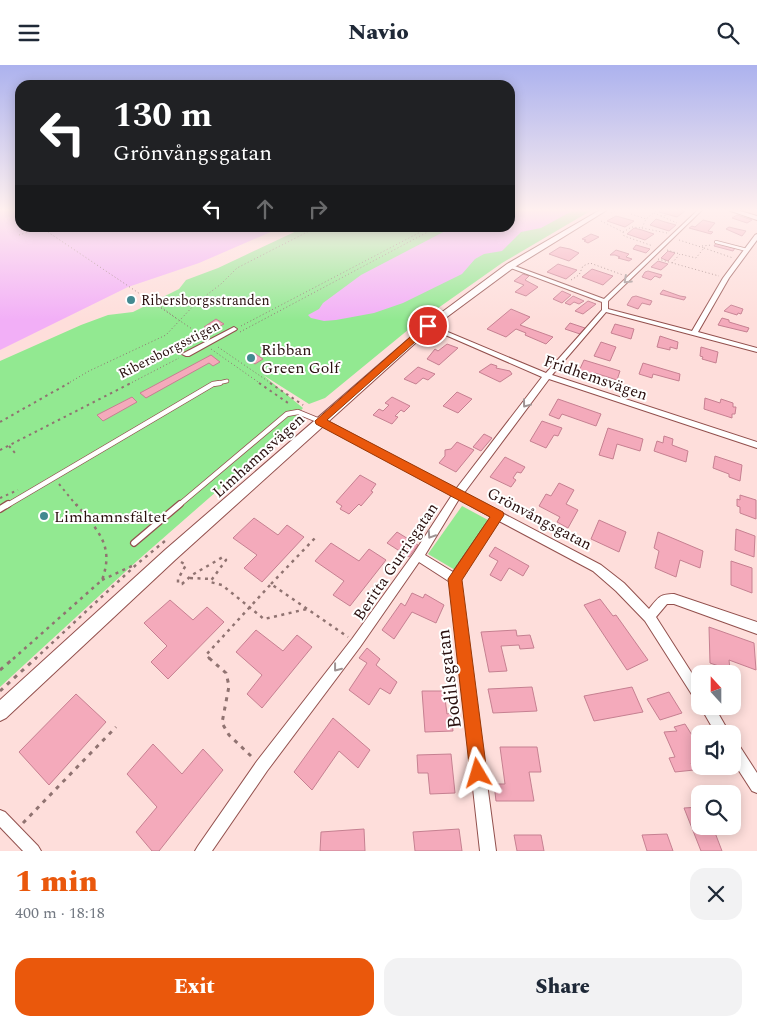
<!DOCTYPE html>
<html lang="en">
<head>
<meta charset="utf-8">
<style>
	body { margin:0; font-family:Spectral,serif; background:#f2f2f3; color:#1f2937; height:100vh; display:flex; flex-direction:column; font-size:19px; white-space:nowrap }
	* { box-sizing:border-box; margin:0 }
	p { font-size:16px; color:#747a83 }
	.icon { flex:none; width:28px; height:28px; fill:none; stroke:currentColor; stroke-width:2; stroke-linecap:round; stroke-linejoin:round }
	.map { position:relative; height:786px; overflow:hidden }
	.sheet { display:flex; flex-direction:column; background:#fff; flex:1 }
	.sheet>* { flex:none }
	.hud { position:absolute; left:15px; top:15px; width:500px; height:152px; border-radius:15px; box-shadow:0 2px 12px #0003; background:#202124; color:#fff; overflow:hidden }
	.needle { width:32px; rotate:339deg }
	.tools { position:absolute; left:691px; top:600px; display:grid; gap:10px }
	.tools a { display:grid; place-items:center; width:50px; height:50px; border-radius:10px; background:#fff; box-shadow:0 2px 12px #0003; font-size:25px }
	.pin { position:absolute; display:grid; place-items:center; width:42px; height:42px; color:#fff; margin:-21px; border:2px solid #fff; border-radius:50%; box-shadow:0 1px 5px #0007 }
	.me { position:absolute; width:55px; margin:-28px; rotate:353deg; stroke-linejoin:round; filter:drop-shadow(0 0 4px #0008) }
	.turn { display:flex; align-items:center; gap:18px; height:105px; padding:0 15px; font-size:22px }
	.turn .icon { width:65px; height:65px; stroke-width:2.5 }
	.turn b { display:block; font-size:35px; line-height:42px }
	.lanes { display:flex; align-items:center; height:48px; padding:0 15px; background:#0003; justify-content:center; gap:25px; direction:ltr }
	.lanes .off { opacity:.35 }
	.round { display:grid; place-items:center; flex:none; width:52px; height:52px; border-radius:15px; background:#f2f2f3 }
	.headline { display:flex; align-items:center; justify-content:space-between; height:85px; padding:0 15px }
	h1 { font-size:30px; font-weight:800; line-height:38px; color:#ea580c }
	.action { display:flex; gap:10px; margin-top:auto; padding:10px 15px }
	.action a { flex:1; height:58px; border-radius:15px; background:#ea580c; color:#fff; font-size:20px; font-weight:800; line-height:58px; text-align:center }
	.action a+a { background:#f2f2f3; color:#1f2937 }
	header { display:flex; justify-content:space-between; align-items:center; height:65px; padding:0 15px; background:#fff; font-size:22px; font-weight:800 }
	.map>svg:first-child { display:block }
	.green { fill:#92e991 }
	.water { fill:#f2aff7 }
	.building { fill:#f4aabb; stroke:#c68091 }
	.lines { fill:none; stroke-linecap:round; stroke-linejoin:round }
	.lane-far3-casing { stroke:#92504d; stroke-width:4 }
	.lane-far2-casing { stroke:#92504d; stroke-width:4.5 }
	.lane-far1-casing { stroke:#92504d; stroke-width:6 }
	.lane-casing { stroke:#92504d; stroke-width:8 }
	.street-casing { stroke:#92504d; stroke-width:2 }
	.secondary-casing { stroke:#92504d; stroke-width:2 }
	.path-far3 { stroke:#907371; stroke-width:1; stroke-dasharray:1 2.5; stroke-linecap:butt }
	.path-far2 { stroke:#907371; stroke-width:2; stroke-dasharray:2.5 4; stroke-linecap:butt }
	.path-far1 { stroke:#907371; stroke-width:2.5; stroke-dasharray:3 4.5; stroke-linecap:butt }
	.path { stroke:#907371; stroke-width:3; stroke-dasharray:4 5.5; stroke-linecap:butt }
	.lane-far3 { stroke:#fff; stroke-width:2.5 }
	.lane-far2 { stroke:#fff; stroke-width:3 }
	.lane-far1 { stroke:#fff; stroke-width:4.5 }
	.lane { stroke:#fff; stroke-width:5.5 }
	.street { fill:#fff; fill-rule:evenodd }
	.secondary { fill:#fff; fill-rule:evenodd }
	.oneway { stroke:#9f9393 }
	.route { fill:#ea580c; stroke:#983908 }
	.poi-dot { fill:#438a91; stroke:#fff; stroke-width:2 }
	.labels { text-anchor:middle; stroke-width:4; stroke-linejoin:round; paint-order:stroke }
	.far-poi-label { font-size:14px; fill:#2a100f; stroke:#fff; text-anchor:start }
	.far-street-label { font-size:14px; fill:#2a100f; stroke:#fff }
	.poi-label { font-size:16px; fill:#2a100f; stroke:#fff; text-anchor:start }
	.street-label { font-size:16px; fill:#2a100f; stroke:#fff }
	.near-street-label { font-size:19px; fill:#2a100f; stroke:#fff }
</style>
</head>
<body>
<header><svg class="icon" aria-label="menu" viewBox="0 0 24 24"><path d="M4 6h16M4 12h16M4 18h16"/></svg>Navio<svg class="icon" aria-label="search" viewBox="0 0 24 24"><circle cx="10" cy="10" r="6"/><path d="M15 15l6 6"/></svg></header>
<div class="map">
<svg width="757" height="786" viewBox="0 0 757 786">
	<rect width="100%" height="100%" fill="#fededb"/>
	<!-- green -->
	<g class="green">
		<path d="M510,145H592L502,198L414,260L325,333L309,339L263,310L303,343L281,370L137,496L0,622V296L81,260L108,250L133,247L179,224L186,215L218,203L303,163L510,162Z"/>
		<path d="M462,441L488,455L455,505L428,489Z"/>
	</g>
	<!-- water -->
	<g class="water">
		<path d="M0,145H20V162L280,163L199,198L128,222L0,285Z"/>
		<path d="M510,145H574L541,163L521,167L502,186L484,189L475,194L462,209L403,238L374,248L336,255L324,256L311,253L308,250L319,244L323,238L361,210L451,163L510,162Z"/>
	</g>
	<!-- building -->
	<g class="building">
		<path d="M661,145H679L685,146L677,152L659,147Z"/>
		<path d="M737,150L752,155L747,158L732,153Z"/>
		<path d="M616,151L634,156L625,162L607,156Z"/>
		<path d="M656,154L665,157L676,160L669,166L650,160Z"/>
		<path d="M703,155L715,158L708,166L713,167L711,169L689,163L692,161L695,162Z"/>
		<path d="M729,162L737,164L746,166L742,171L726,164Z"/>
		<path d="M634,163L642,165L654,169L645,175L627,169Z"/>
		<path d="M591,169L599,172L588,178L584,176L586,175L582,174Z"/>
		<path d="M716,178L735,183L733,186L714,181Z"/>
		<path d="M636,180L650,184L646,188L633,184Z"/>
		<path d="M560,182L570,184L579,188L569,196L549,189Z"/>
		<path d="M616,185L629,189L626,192L632,194L629,196L618,193L620,192L615,190H610Z"/>
		<path d="M668,186L675,188L668,196L661,193Z"/>
		<path d="M658,196L668,199L661,205L651,202Z"/>
		<path d="M558,199L564,201L577,205L566,214L547,207Z"/>
		<path d="M592,204L613,211L603,220L582,212Z"/>
		<path d="M648,206L662,210L660,213L655,211L651,215L642,212L645,207Z"/>
		<path d="M523,209L529,211L525,215L538,222L526,231L515,227L524,220L514,216Z"/>
		<path d="M663,225L680,231L686,232L684,235L660,229Z"/>
		<path d="M562,226L571,230L562,238L553,234Z"/>
		<path d="M573,231L584,236L579,239L574,237L570,240L565,238Z"/>
		<path d="M636,231L652,236L650,240L642,238L638,244L627,240L632,232Z"/>
		<path d="M588,236L596,239L583,249L575,246Z"/>
		<path d="M731,240L743,244L741,249L738,248L737,250L724,246Z"/>
		<path d="M511,244L530,252L520,260L553,272L546,279L525,270L526,268L516,264L506,272L487,264Z"/>
		<path d="M722,253L729,255V257L749,263L747,267L718,260Z"/>
		<path d="M216,254L224,259L210,266L204,262Z"/>
		<path d="M570,258L585,263L580,269L565,264Z"/>
		<path d="M615,259L634,264L631,274L611,268Z"/>
		<path d="M660,271L678,277L677,284L670,282V285L657,282Z"/>
		<path d="M601,277L616,282L610,296L594,291Z"/>
		<path d="M447,279L458,283L439,300L427,294L435,284L438,286Z"/>
		<path d="M701,282L718,287L716,298L702,294L703,292L700,291Z"/>
		<path d="M254,288L263,294L255,299L246,293Z"/>
		<path d="M211,290L220,297L213,301L209,298L146,333L140,328Z"/>
		<path d="M584,295L620,306L617,315L595,308L594,311L579,306Z"/>
		<path d="M643,298L680,309L679,316L653,309L652,313L639,309Z"/>
		<path d="M491,299L497,301L496,303L510,306L512,309L500,317L479,307Z"/>
		<path d="M418,302L435,309L428,315L423,313L416,319L404,314Z"/>
		<path d="M457,327L472,334L458,348L443,341Z"/>
		<path d="M132,332L137,337L103,356L97,350Z"/>
		<path d="M392,332L410,341L404,347L401,345L395,351L398,352L392,359L373,350L379,344L383,346L389,340L385,338Z"/>
		<path d="M705,333L720,338L721,334L733,338V342H736L735,349H732V353L704,344Z"/>
		<path d="M558,334L601,349L596,361L562,349L559,354L549,350Z"/>
		<path d="M542,356L562,363L558,371L554,370L546,383L530,376Z"/>
		<path d="M608,363L643,374L640,386L617,379L613,394L599,390Z"/>
		<path d="M484,369L492,373L481,386L473,382Z"/>
		<path d="M664,371L673,374L672,380L688,386L686,397L654,386L657,376L663,378Z"/>
		<path d="M457,377L474,385L456,407L439,398L445,391V385L451,384Z"/>
		<path d="M715,391L742,400L740,416L729,412V409L713,403Z"/>
		<path d="M505,392L525,402L521,408L517,407L513,413L516,415L511,422L490,412Z"/>
		<path d="M360,410L376,419L371,426L373,427L361,441L359,439L349,449L340,444L342,441L336,437Z"/>
		<path d="M559,418L574,425L566,439L578,445L568,463L557,457L560,452L539,441L546,429L551,431Z"/>
		<path d="M740,430L756,435V454L740,448V442L737,441V434L740,435Z"/>
		<path d="M254,453L278,470L287,460L304,472L262,517L244,503L257,490L233,473Z"/>
		<path d="M599,455L626,467L619,487L591,474Z"/>
		<path d="M736,464L755,471L754,492L735,485Z"/>
		<path d="M397,467L418,480L409,492L387,478Z"/>
		<path d="M658,467L703,486L700,503L680,495L676,512L655,503L659,486L654,483Z"/>
		<path d="M331,478L359,496L369,484L386,495L350,541L333,530L344,516L315,496Z"/>
		<path d="M495,482L529,501L523,511L509,503L501,516L490,510L498,496L489,491Z"/>
		<path d="M731,496L752,503V528L731,520Z"/>
		<path d="M412,528L423,533L425,529L444,540L436,558L412,547L394,574L382,565L401,538L405,541Z"/>
		<path d="M600,534L613,551L616,550L648,595L627,605L584,540Z"/>
		<path d="M170,535L193,555L207,542L224,557L168,614L151,597L167,581L144,558Z"/>
		<path d="M709,562L754,578L756,605L729,595L730,605L710,598Z"/>
		<path d="M256,565L283,586L297,570L312,582L262,643L247,629L262,610L236,587Z"/>
		<path d="M516,565L517,571L530,570L534,583L520,584L519,580L501,581L507,606L489,607L481,567Z"/>
		<path d="M367,583L380,594L376,600L397,617L390,629L380,623L369,640L349,625L367,598L359,593Z"/>
		<path d="M532,622L537,646L493,648L488,624Z"/>
		<path d="M632,622L643,647L594,656L584,631Z"/>
		<path d="M422,626H444L447,649L451,648L453,666L425,667Z"/>
		<path d="M669,627L682,648L660,655L647,634Z"/>
		<path d="M76,629L106,657L49,720L19,687Z"/>
		<path d="M333,653L370,685L358,703L339,686L312,725L294,707Z"/>
		<path d="M685,659L700,683V701L712,702L701,706L695,697L691,698L694,705L675,707L669,693L675,692L664,667L677,666L674,662Z"/>
		<path d="M153,679L182,709L203,684L223,705L159,786H152L136,767L157,742L127,709Z"/>
		<path d="M500,682H537L541,707H529L534,736H496L494,719H505Z"/>
		<path d="M451,689L455,728L430,729L428,708H418L417,690Z"/>
		<path d="M700,742V761H721L722,764L714,765L722,786H701L684,743Z"/>
		<path d="M364,764L365,786H320L321,767Z"/>
		<path d="M459,764L462,786H415L413,767Z"/>
		<path d="M667,769L673,786H647L642,770Z"/>
		<path d="M514,770H541L544,786H517Z"/>
	</g>
	<g class="lines">
		<defs>
			<path id="lane-far3" d="M716,177L747,185"/>
			<path id="lane-far2" d="M214,319L227,316"/>
			<g id="lane-far1">
				<path d="M6,441L213,319L220,318"/>
				<path d="M178,441L287,349L298,347L320,356"/>
			</g>
			<g id="lane">
				<path d="M0,444L8,439"/>
				<path d="M134,478L180,439"/>
			</g>
			<g id="street">
				<path d="M698,145H702L608,236V244L692,266L723,213L755,170L757,169V175L729,213L698,267L757,283V287L606,247L552,310L757,377V383L549,314L464,428L601,500L624,518L649,544C658,533 659,529 674,529L757,557V569L674,539H667L656,552L700,621V638L696,636L645,556L616,526L593,506L499,456L460,515L496,786H480L450,517L419,497L360,582L267,706L212,786H195L198,781L257,696L352,574L414,488L452,430L317,358L316,356L317,354H323L456,424L542,312L427,262V260H431L546,308L602,245V237L508,202V200H512L604,234ZM459,434L491,452L453,507L425,490Z"/>
				<path d="M234,262L237,264L236,265L189,291H186L182,289Z"/>
				<path d="M700,640V641H714L730,669H716L700,641Z"/>
				<path d="M732,676L737,677L757,708V728L752,726L732,695Z"/>
				<path d="M0,745L5,747L38,781L41,786H23L0,762Z"/>
			</g>
			<g id="secondary">
				<path d="M600,145H607L513,203L432,263L175,495L6,653L0,656V635L165,485L426,259L507,199Z"/>
				<path d="M728,145H737L757,151V155Z"/>
			</g>
		</defs>
		<!-- lane-far3 casing -->
		<use href="#lane-far3" class="lane-far3-casing"/>
		<!-- lane-far2 casing -->
		<use href="#lane-far2" class="lane-far2-casing"/>
		<!-- lane-far1 casing -->
		<use href="#lane-far1" class="lane-far1-casing"/>
		<!-- lane casing -->
		<use href="#lane" class="lane-casing"/>
		<!-- street casing -->
		<use href="#street" class="street-casing"/>
		<!-- secondary casing -->
		<use href="#secondary" class="secondary-casing"/>
		<!-- path-far3 -->
		<g class="path-far3">
			<path d="M611,148L617,145"/>
			<path d="M654,148L677,158"/>
			<path d="M631,149L646,154"/>
			<path d="M661,151L668,150"/>
			<path d="M601,156L623,167L624,171L653,181"/>
			<path d="M422,162L426,164"/>
			<path d="M632,162L642,163L646,154L656,146"/>
			<path d="M42,163L204,272"/>
			<path d="M642,163L667,168"/>
			<path d="M623,167L630,163"/>
			<path d="M19,170L44,162"/>
			<path d="M679,175L704,183L696,193L680,189"/>
			<path d="M702,181L712,180"/>
			<path d="M704,183L733,193"/>
			<path d="M667,185L680,189L672,198"/>
			<path d="M658,194L719,211"/>
			<path d="M571,215L579,210L583,201L590,198L623,210"/>
			<path d="M158,242L160,241L176,253"/>
			<path d="M241,261L430,162"/>
			<path d="M240,267L437,162"/>
			<path d="M218,282L272,319"/>
			<path d="M211,284L261,319"/>
			<path d="M67,319L89,306L166,270L196,238L221,219L237,203L317,162"/>
			<path d="M129,319L179,293"/>
		</g>
		<!-- path-far2 -->
		<g class="path-far2">
			<path d="M259,318L291,340"/>
			<path d="M270,318L303,340"/>
			<path d="M0,357L69,318"/>
			<path d="M9,381L15,388"/>
			<path d="M0,385L131,318"/>
			<path d="M59,419L77,441"/>
			<path d="M0,433L18,425"/>
		</g>
		<!-- path-far1 -->
		<g class="path-far1">
			<path d="M181,497L186,500L178,514V518L182,519L192,510L223,492L226,495L210,517L222,520L264,554L307,544"/>
			<path d="M190,513L212,514"/>
			<path d="M102,515L134,500"/>
			<path d="M271,519L316,472"/>
			<path d="M13,594L102,515C115,480 97,465 76,439"/>
			<path d="M35,594L137,499L165,476"/>
			<path d="M210,594L206,590L271,519L348,572"/>
		</g>
		<!-- path -->
		<g class="path">
			<path d="M209,593L226,608L229,621L222,658L229,670L252,692"/>
			<path d="M0,605L14,593"/>
			<path d="M0,626L36,593"/>
			<path d="M23,758L116,662"/>
		</g>
		<!-- lane-far3 -->
		<use href="#lane-far3" class="lane-far3"/>
		<!-- lane-far2 -->
		<use href="#lane-far2" class="lane-far2"/>
		<!-- lane-far1 -->
		<use href="#lane-far1" class="lane-far1"/>
		<!-- lane -->
		<use href="#lane" class="lane"/>
		<!-- street -->
		<use href="#street" class="street"/>
		<!-- secondary -->
		<use href="#secondary" class="secondary"/>
	</g>
	<!-- one-way arrows -->
	<defs><path id="oneway-chevron" d="M-2-3.5L2.5 0L-2 3.5" fill="none" stroke-width="1.6" stroke-linecap="round" stroke-linejoin="round" transform="scale(1.25)"/></defs>
	<g class="oneway">
		<use href="#oneway-chevron" transform="translate(627 215) rotate(137)"/>
		<use href="#oneway-chevron" transform="translate(526 339) rotate(127)"/>
		<use href="#oneway-chevron" transform="translate(431 470) rotate(123)"/>
		<use href="#oneway-chevron" transform="translate(337 603) rotate(128)"/>
	</g>
	<!-- sky -->
	<linearGradient id="sky" x2="0" y2="1"><stop stop-color="#acb2ee"/><stop offset="0.57" stop-color="#fff0ef"/><stop offset="1" stop-color="#fff0ef" stop-opacity="0"/></linearGradient>
	<rect width="757" height="255" fill="url(#sky)"/>
	<!-- route -->
	<path class="route" d="M425,259L433,261L327,355L503,447L504,450L462,515L487,708L485,715L478,717L472,715L470,708L448,514L490,452L316,359L315,356Z"/>
	<!-- markers -->
	<g class="poi-dot">
		<circle cx="131" cy="235" r="5"/>
		<circle cx="251" cy="293" r="5"/>
		<circle cx="44" cy="451" r="5"/>
	</g>
	<g class="labels">
		<!-- far-poi labels -->
		<g class="far-poi-label">
			<text x="141" y="240">Ribersborgsstranden</text>
		</g>
		<!-- far-street labels -->
		<g class="far-street-label">
			<text transform="translate(169 284) rotate(-27)" y="5">Ribersborgsstigen</text>
		</g>
		<!-- poi labels -->
		<g class="poi-label">
			<text x="261" y="290">Ribban<tspan x="261" dy="18">Green Golf</tspan></text>
			<text x="54" y="457">Limhamnsfältet</text>
		</g>
		<!-- street labels -->
		<g class="street-label">
			<text transform="translate(596 312) rotate(19)" y="6">Fridhemsvägen</text>
			<text transform="translate(258 390) rotate(-42)" y="6">Limhamnsvägen</text>
			<text transform="translate(540 453) rotate(28)" y="6">Grönvångsgatan</text>
			<text transform="translate(395 496) rotate(-56)" y="6">Beritta Gurrisgatan</text>
		</g>
		<!-- near-street labels -->
		<g class="near-street-label">
			<text transform="translate(448 614) rotate(-97)" y="7">Bodilsgatan</text>
		</g>
	</g>
</svg>
<div class="tools">
<a><svg class="needle" viewBox="-14 -14 28 28"><path d="M0-13l5 13h-10z" fill="#e53935"/><path d="M0 13l5-13h-10z" fill="#747a83"/></svg></a>
<a><svg class="icon" aria-label="sound" viewBox="0 0 24 24"><path d="M4 9h4l5-4v14l-5-4H4zM17 9q2 3 0 6"/></svg></a>
<a><svg class="icon" aria-label="search" viewBox="0 0 24 24"><circle cx="10" cy="10" r="6"/><path d="M15 15l6 6"/></svg></a>
</div>
<div class="pin" style="left:428px;top:261px;background:#d93025"><svg class="icon" aria-label="arrive" viewBox="0 0 24 24"><path d="M6 21V4h12l-3 4 3 4H6"/></svg></div>
<svg class="me" style="left:478px;top:708px" viewBox="-20 -20 40 40"><path d="M0-17L14 15 0 8-14 15z" fill="#ea580c" stroke="#fff" stroke-width="4"/></svg>
<div class="hud">
<div class="turn"><svg class="icon" aria-label="left" viewBox="0 0 24 24"><path d="M17 20v-9H6M10 6l-5 5 5 5"/></svg><div><b>130 m</b>Grönvångsgatan</div></div>
<div class="lanes"><svg class="icon" aria-label="left" viewBox="0 0 24 24"><path d="M17 20v-9H6M10 6l-5 5 5 5"/></svg><svg class="icon off" aria-label="ahead" viewBox="0 0 24 24"><path d="M12 20V5M6 11l6-6 6 6"/></svg><svg class="icon off" aria-label="right" viewBox="0 0 24 24"><path d="M7 20v-9h11M14 6l5 5-5 5"/></svg></div>
</div>
</div>
<section class="sheet">
<div class="headline"><div><h1>1 min</h1><p>400 m · 18:18</p></div><a class="round"><svg class="icon" aria-label="close" viewBox="0 0 24 24"><path d="M6 6l12 12M18 6L6 18"/></svg></a></div>
<div class="action"><a>Exit</a><a>Share</a></div>
</section>
</body>
</html>
